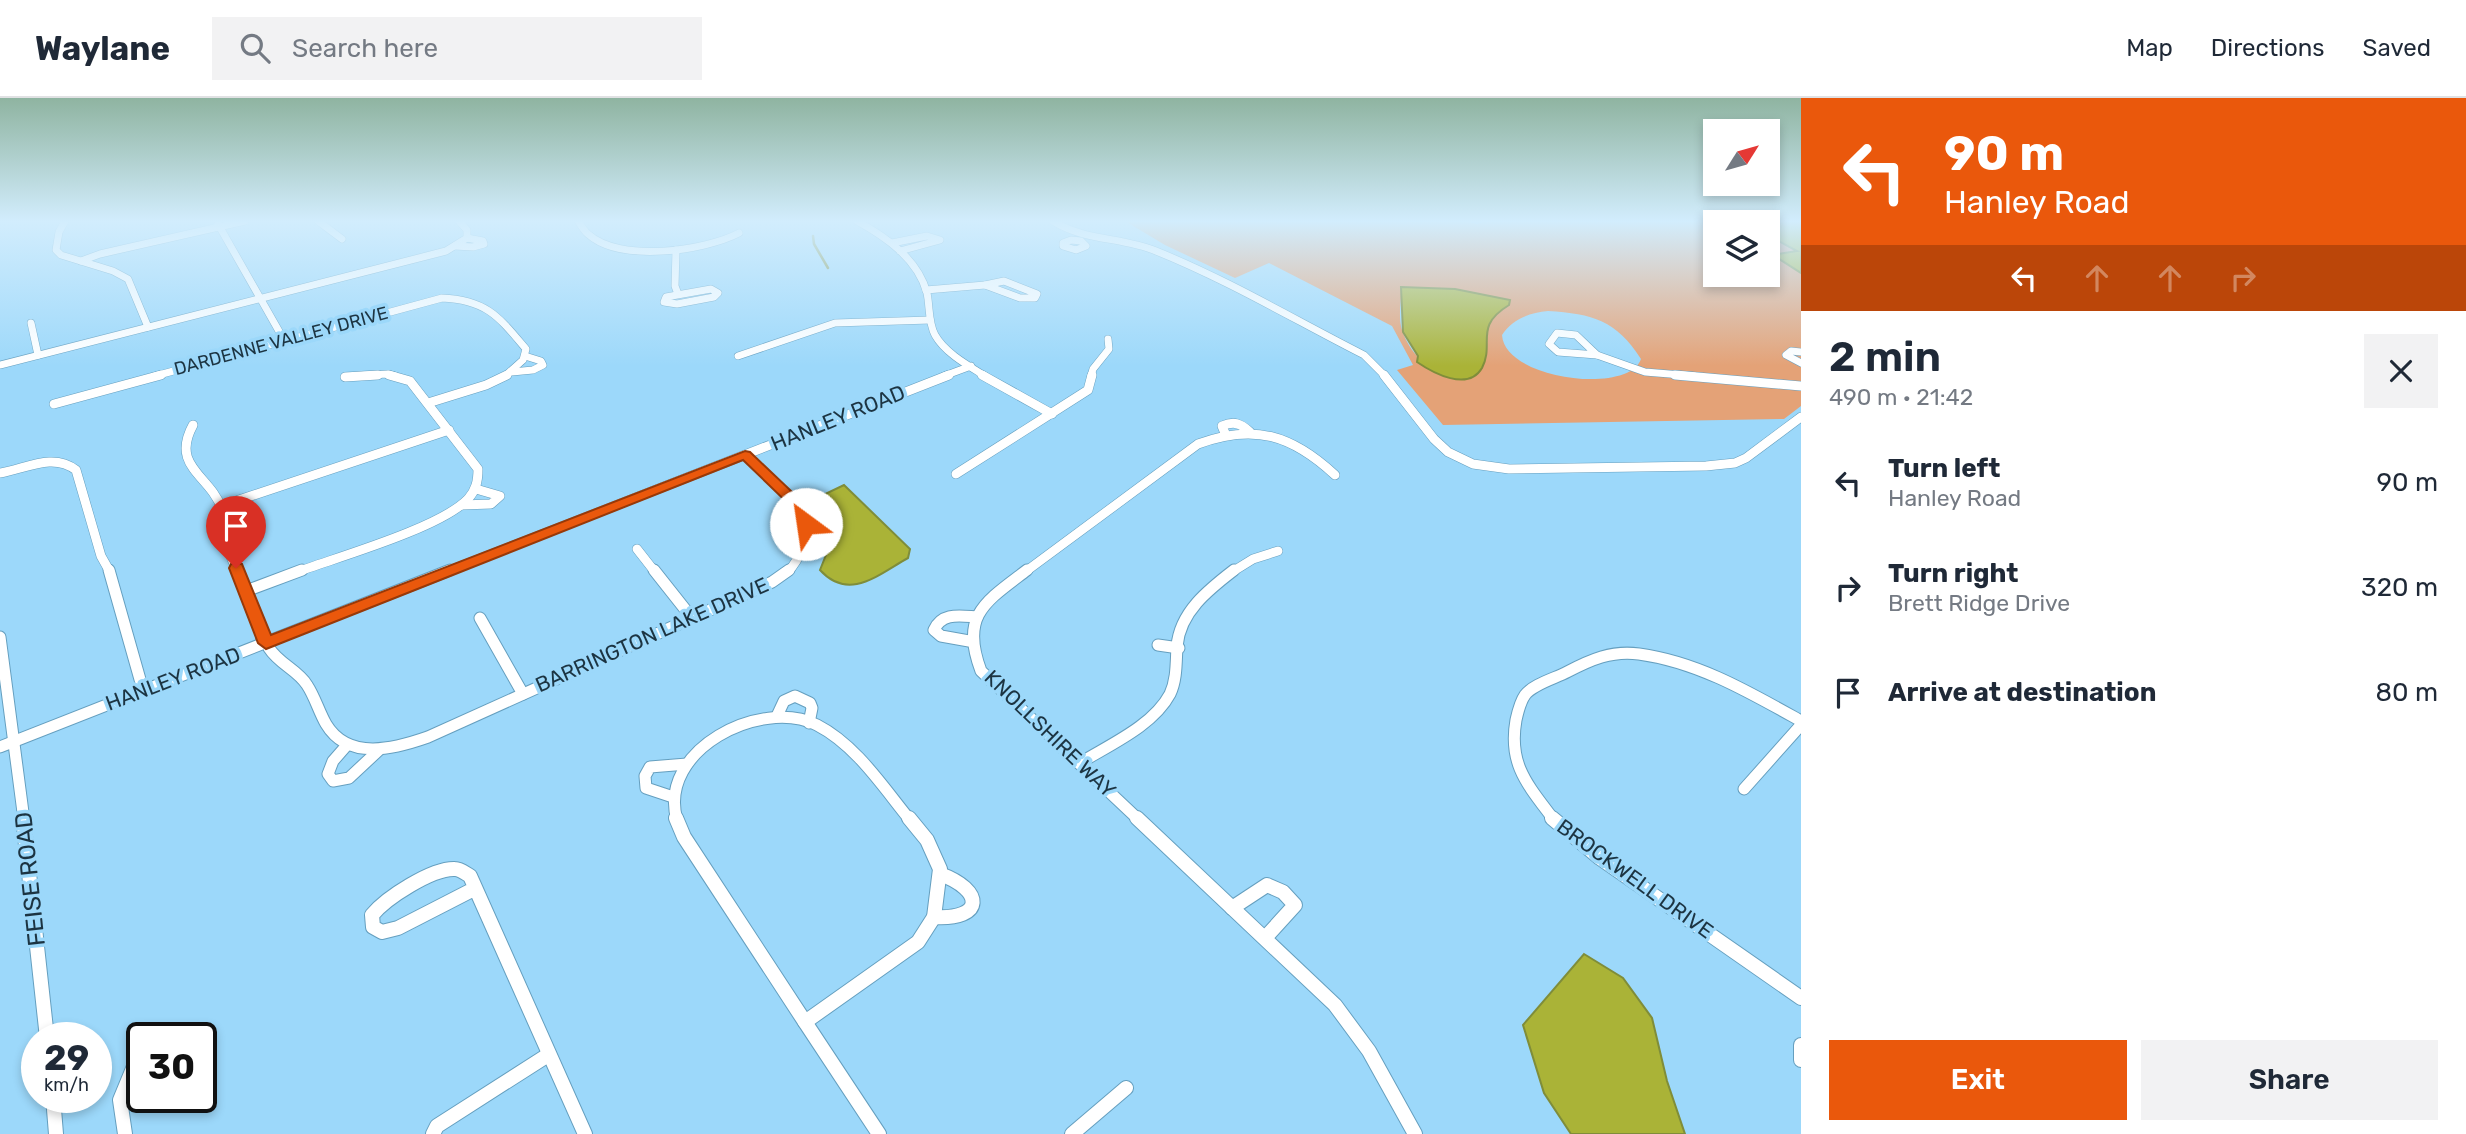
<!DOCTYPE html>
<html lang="en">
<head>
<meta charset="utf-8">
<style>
	body { margin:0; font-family:Rubik,sans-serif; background:#f2f2f3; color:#1f2937; height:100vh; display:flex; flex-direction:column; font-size:26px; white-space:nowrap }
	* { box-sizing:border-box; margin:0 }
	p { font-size:23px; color:#747a83 }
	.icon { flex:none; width:38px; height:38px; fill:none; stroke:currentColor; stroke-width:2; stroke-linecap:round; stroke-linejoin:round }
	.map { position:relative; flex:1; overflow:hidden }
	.side { display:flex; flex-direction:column; background:#fff; width:665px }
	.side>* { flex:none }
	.top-card { background:#ea580c; color:#fff; overflow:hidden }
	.needle { width:46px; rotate:53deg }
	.buttons { position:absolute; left:1703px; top:21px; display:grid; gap:14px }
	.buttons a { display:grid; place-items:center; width:77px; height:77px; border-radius:0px; background:#fff; box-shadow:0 4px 10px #0003; font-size:35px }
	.speed { position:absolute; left:21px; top:924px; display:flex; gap:14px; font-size:35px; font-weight:700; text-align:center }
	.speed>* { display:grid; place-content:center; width:91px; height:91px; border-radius:50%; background:#fff; box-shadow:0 4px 10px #0003; line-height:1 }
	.speed small { font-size:18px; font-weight:400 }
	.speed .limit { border:4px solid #111; border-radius:10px; background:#fff; color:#111 }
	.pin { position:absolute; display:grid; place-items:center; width:60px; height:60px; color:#fff; margin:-72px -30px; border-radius:50% 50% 50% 0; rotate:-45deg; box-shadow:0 0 7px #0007 }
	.pin .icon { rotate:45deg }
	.me { position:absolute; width:77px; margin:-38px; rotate:329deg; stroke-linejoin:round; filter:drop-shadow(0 0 5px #0008) }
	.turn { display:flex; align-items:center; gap:24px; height:147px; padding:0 28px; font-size:32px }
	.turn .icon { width:91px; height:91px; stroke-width:2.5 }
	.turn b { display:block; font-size:49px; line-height:60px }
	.lanes { display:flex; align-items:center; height:66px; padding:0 28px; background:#0003; justify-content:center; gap:35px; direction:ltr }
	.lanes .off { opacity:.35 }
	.round { display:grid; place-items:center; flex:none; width:74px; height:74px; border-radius:0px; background:#f2f2f3 }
	.headline { display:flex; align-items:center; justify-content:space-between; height:119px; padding:0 28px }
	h1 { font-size:42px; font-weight:600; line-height:52px }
	.button { display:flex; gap:14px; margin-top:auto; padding:14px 28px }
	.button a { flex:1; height:80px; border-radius:0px; background:#ea580c; color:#fff; font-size:28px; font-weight:600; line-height:80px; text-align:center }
	.button a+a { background:#f2f2f3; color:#1f2937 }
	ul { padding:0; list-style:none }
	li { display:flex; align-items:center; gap:21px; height:105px; padding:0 28px }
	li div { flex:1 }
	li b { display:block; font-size:26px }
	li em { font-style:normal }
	header { display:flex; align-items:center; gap:42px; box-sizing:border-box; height:98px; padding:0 35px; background:#fff; border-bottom:2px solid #e0e1e3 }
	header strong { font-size:33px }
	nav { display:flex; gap:38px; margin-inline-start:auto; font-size:24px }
	.search { width:490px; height:63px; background:#f2f2f3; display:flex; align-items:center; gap:18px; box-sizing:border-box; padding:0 24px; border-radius:0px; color:#747a83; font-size:26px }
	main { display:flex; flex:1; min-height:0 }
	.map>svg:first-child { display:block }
	.green { fill:#e4a277; fill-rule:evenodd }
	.water { fill:#aab337; stroke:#7f8d3a; stroke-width:2 }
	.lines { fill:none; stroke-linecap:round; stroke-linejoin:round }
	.stream { stroke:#7f8d3a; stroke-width:2.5 }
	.minor-far3-casing { stroke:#659fbf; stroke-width:8 }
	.minor-far2-casing { stroke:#659fbf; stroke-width:10 }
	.minor-far1-casing { stroke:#659fbf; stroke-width:13 }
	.minor-casing { stroke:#659fbf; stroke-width:16 }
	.minor-far3 { stroke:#fff; stroke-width:7 }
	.minor-far2 { stroke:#fff; stroke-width:9 }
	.minor-far1 { stroke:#fff; stroke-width:11 }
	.minor { stroke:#fff; stroke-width:14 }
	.route { fill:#ea580c; stroke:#983908; stroke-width:2 }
	.labels { text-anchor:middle; stroke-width:7; stroke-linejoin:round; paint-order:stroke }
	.far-street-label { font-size:18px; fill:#1c3442; stroke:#9cd8fa }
	.street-label { font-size:21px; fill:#1c3442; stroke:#9cd8fa }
	.near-street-label { font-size:24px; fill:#1c3442; stroke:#9cd8fa }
</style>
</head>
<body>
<header>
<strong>Waylane</strong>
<div class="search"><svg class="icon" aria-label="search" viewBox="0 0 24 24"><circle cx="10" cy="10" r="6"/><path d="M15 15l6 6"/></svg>Search here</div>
<nav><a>Map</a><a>Directions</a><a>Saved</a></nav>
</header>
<main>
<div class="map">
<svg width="1801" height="1036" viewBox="0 0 1801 1036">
	<rect width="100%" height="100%" fill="#9cd8fa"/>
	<!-- green -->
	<path class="green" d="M1125,123H1464L1477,126L1487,123H1801V308L1784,321L1443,327L1397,272L1413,267L1392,228L1269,165L1235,180L1165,147ZM1715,124H1768V177H1715ZM1402,189L1455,191L1507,201L1488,228L1481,270L1462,281C1435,277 1411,260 1402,232C1398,219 1401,202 1402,189ZM1548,213C1593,216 1616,222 1641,261C1629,297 1505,282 1502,237C1512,221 1529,215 1548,213Z"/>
	<!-- water -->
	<g class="water">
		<path d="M1730,123H1801V175L1776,159L1778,156L1797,153L1768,137V124Z"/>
		<path d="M1401,189L1455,191L1510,202L1509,207C1473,229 1495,245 1482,270C1468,294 1433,275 1417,264L1418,258L1403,234Z"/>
		<path d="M844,387L910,451L908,460C879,476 849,504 820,472L828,452L832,423L818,404L823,397Z"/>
		<path d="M1584,856L1623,880L1652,920L1667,983L1685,1036H1571L1544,995L1523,927Z"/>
	</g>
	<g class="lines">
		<!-- stream -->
		<path class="stream" d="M813,138L814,146L828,170"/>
		<defs>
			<g id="minor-far3">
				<path d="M65,123L59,134L56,152L61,157L113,173L128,181L148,229"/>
				<path d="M318,123L342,141"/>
				<path d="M578,123C581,127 584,133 588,136C620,165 704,153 739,135"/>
				<path d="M857,123C886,139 918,161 927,195C930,209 928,224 935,237C945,255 969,268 985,278"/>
				<path d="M1053,123C1084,143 1122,139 1156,153C1228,182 1295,222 1364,257L1385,278"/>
				<path d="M218,126L284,242"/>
				<path d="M1071,142L1081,143L1086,148L1076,152L1063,148V145Z"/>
				<path d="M892,145L927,138L940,142L900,153"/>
				<path d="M455,148L473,149L484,146L483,143L467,140"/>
				<path d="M676,152L675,188L678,196"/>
				<path d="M81,163L100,156L245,123"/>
				<path d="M1004,183L1037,196L1035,200H1020L985,187Z"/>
				<path d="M711,191L718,195L714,199L677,206L664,204L666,199Z"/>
				<path d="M926,192L985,187"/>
				<path d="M31,225L38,257"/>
				<path d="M1557,235L1576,237L1597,257L1558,254L1549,246Z"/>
				<path d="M1801,254L1791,253L1786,257L1801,265"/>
				<path d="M1597,257L1645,274L1694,278"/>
				<path d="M738,258L835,225L930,222"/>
				<path d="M0,267L446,153L467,140V132L459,123"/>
				<path d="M512,274L533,272L543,267L541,263L525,258"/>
				<path d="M155,278L442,200C487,202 499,219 526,251L523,262L505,278"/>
				<path d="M353,278L387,276L395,278"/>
				<path d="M944,278L971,268"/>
				<path d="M1091,278L1093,271L1109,251L1108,241"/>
			</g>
			<g id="minor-far2">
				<path d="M982,277L1052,316"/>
				<path d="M1384,277L1434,341L1448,354L1473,366L1509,371L1706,368L1735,365L1746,360L1801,319"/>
				<path d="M1675,277L1801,288"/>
				<path d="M345,279L378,277"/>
				<path d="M428,305L486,287L507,277"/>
				<path d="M54,306L161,277"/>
				<path d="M193,327C170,369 210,377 222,411C226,422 224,433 226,444C228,454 233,464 238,474"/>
				<path d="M1225,335L1222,328C1234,323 1240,325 1250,334"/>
				<path d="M745,357L804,413C807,432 803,461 787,474"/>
				<path d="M0,375C25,371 53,354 76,372L101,458L110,474"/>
				<path d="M956,376L1088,292L1092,277"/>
				<path d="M462,407L491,406L500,398L476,391"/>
				<path d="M221,408L449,332"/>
				<path d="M637,451L655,474"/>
				<path d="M297,474C338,459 440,430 468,401C476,392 478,383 478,371L410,283L389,277"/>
				<path d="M446,474L949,277"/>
				<path d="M1025,474L1198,346C1254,325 1292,337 1335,377"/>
				<path d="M1232,474L1253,461L1278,453"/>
			</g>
			<g id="minor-far1">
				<path d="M109,472L143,592"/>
				<path d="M237,472L269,550C279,566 298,572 307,587C315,599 319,614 326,626C348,663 394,651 428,639L772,484L789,472"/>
				<path d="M654,472L692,520"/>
				<path d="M1027,472C985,504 960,517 981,573L1139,722"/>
				<path d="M246,493L302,472"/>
				<path d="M480,520L523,596"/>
				<path d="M0,539L24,722"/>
				<path d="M969,543L941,538L934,532C942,514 960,518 977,519"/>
				<path d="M1158,547L1179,550"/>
				<path d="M777,618L784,603L795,598L810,605L812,610L809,625"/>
				<path d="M347,647L333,663L328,676L333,683L349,680L379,652"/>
				<path d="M0,649L450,472"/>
				<path d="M1080,665C1109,647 1153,628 1170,596C1177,581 1176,564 1177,548C1180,514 1208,492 1234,472"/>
				<path d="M1744,691L1801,627"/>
				<path d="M673,699L646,690L645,678L650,669L687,666"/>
				<path d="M677,722C657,652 761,599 817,627C856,647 883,689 910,722"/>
				<path d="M1554,722C1528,687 1508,667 1516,622C1518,613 1520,604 1525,597C1533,586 1556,580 1567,574C1590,562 1612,552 1639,556C1698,564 1749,594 1801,623"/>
			</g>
			<g id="minor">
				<path d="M23,720L47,940"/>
				<path d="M676,720L684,739L805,924L918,844L934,819L940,771L927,742L909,720"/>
				<path d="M1137,720L1335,907L1369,953L1415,1036"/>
				<path d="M1552,720L1600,760L1801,900"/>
				<path d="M474,791L398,830L382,834L373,829L372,817C386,800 432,770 455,771C460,771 465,775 470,778L585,1036"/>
				<path d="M1232,810L1267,787L1283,794L1295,807L1265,840"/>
				<path d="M934,819C985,822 984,792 940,776"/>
				<path d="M805,924L879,1036"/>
				<path d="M1801,947V962"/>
				<path d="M53,999L56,1036"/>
				<path d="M125,1036L120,1002L142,949"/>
				<path d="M433,1036L437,1028L548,957"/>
				<path d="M1072,1036L1126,990"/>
			</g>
		</defs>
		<!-- minor-far3 casing -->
		<use href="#minor-far3" class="minor-far3-casing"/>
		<!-- minor-far2 casing -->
		<use href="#minor-far2" class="minor-far2-casing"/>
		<!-- minor-far1 casing -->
		<use href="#minor-far1" class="minor-far1-casing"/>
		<!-- minor casing -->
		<use href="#minor" class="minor-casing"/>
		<!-- minor-far3 -->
		<use href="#minor-far3" class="minor-far3"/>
		<!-- minor-far2 -->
		<use href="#minor-far2" class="minor-far2"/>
		<!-- minor-far1 -->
		<use href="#minor-far1" class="minor-far1"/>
		<!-- minor -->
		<use href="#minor" class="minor"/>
	</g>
	<!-- sky -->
	<linearGradient id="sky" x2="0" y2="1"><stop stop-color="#8fb4a1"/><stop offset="0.46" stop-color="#d2edfd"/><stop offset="1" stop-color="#d2edfd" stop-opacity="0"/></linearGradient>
	<rect width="1801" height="268" fill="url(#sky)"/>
	<!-- route -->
	<path class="route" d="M745,353L750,354L809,410L813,426L811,430H801L797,414L743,362L266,551L258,545L229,470L231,466H242L271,537Z"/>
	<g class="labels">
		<!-- far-street labels -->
		<g class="far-street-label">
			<text transform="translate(281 243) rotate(-15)" y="6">DARDENNE VALLEY DRIVE</text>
		</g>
		<!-- street labels -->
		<g class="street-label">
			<text transform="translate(838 320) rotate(-22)" y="7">HANLEY ROAD</text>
			<text transform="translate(652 537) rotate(-24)" y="7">BARRINGTON LAKE DRIVE</text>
			<text transform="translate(173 581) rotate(-21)" y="7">HANLEY ROAD</text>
			<text transform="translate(1050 636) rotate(44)" y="7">KNOLLSHIRE WAY</text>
			<text transform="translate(1635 781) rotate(36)" y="7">BROCKWELL DRIVE</text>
		</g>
		<!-- near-street labels -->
		<g class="near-street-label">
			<text transform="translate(30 781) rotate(-96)" y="8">FEISE ROAD</text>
		</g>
	</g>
</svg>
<div class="buttons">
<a><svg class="needle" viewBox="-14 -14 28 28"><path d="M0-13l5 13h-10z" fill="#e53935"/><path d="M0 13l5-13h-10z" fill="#747a83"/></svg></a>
<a><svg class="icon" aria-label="layers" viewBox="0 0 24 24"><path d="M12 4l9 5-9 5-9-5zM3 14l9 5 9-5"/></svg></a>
</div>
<div class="speed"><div>29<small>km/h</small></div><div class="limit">30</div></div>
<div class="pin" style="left:236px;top:470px;background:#d93025"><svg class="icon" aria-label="arrive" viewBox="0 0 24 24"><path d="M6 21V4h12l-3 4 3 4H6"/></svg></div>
<svg class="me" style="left:806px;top:426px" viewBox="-20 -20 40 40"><circle r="19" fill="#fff"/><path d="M0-13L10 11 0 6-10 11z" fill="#ea580c"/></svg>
</div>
<section class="side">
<div class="top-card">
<div class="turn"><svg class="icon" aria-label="left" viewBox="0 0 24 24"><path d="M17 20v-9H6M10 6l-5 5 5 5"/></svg><div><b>90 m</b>Hanley Road</div></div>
<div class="lanes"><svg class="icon" aria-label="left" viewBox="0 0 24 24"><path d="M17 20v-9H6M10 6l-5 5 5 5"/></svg><svg class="icon off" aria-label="ahead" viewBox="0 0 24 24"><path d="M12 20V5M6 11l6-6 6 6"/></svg><svg class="icon off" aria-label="ahead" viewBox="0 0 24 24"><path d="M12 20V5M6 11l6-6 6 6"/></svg><svg class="icon off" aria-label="right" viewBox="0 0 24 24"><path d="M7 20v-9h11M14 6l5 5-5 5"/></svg></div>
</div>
<div class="headline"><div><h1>2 min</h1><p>490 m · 21:42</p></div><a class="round"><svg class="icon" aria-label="close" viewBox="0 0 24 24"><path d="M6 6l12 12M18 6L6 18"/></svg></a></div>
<ul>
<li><svg class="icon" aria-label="left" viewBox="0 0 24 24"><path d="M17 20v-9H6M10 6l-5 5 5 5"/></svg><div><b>Turn left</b><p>Hanley Road</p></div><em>90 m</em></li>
<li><svg class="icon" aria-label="right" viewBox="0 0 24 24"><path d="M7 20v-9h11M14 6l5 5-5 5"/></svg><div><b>Turn right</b><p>Brett Ridge Drive</p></div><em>320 m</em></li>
<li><svg class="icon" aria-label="arrive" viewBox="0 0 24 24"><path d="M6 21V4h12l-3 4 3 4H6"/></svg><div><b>Arrive at destination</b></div><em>80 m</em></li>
</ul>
<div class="button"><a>Exit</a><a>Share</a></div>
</section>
</main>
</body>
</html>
